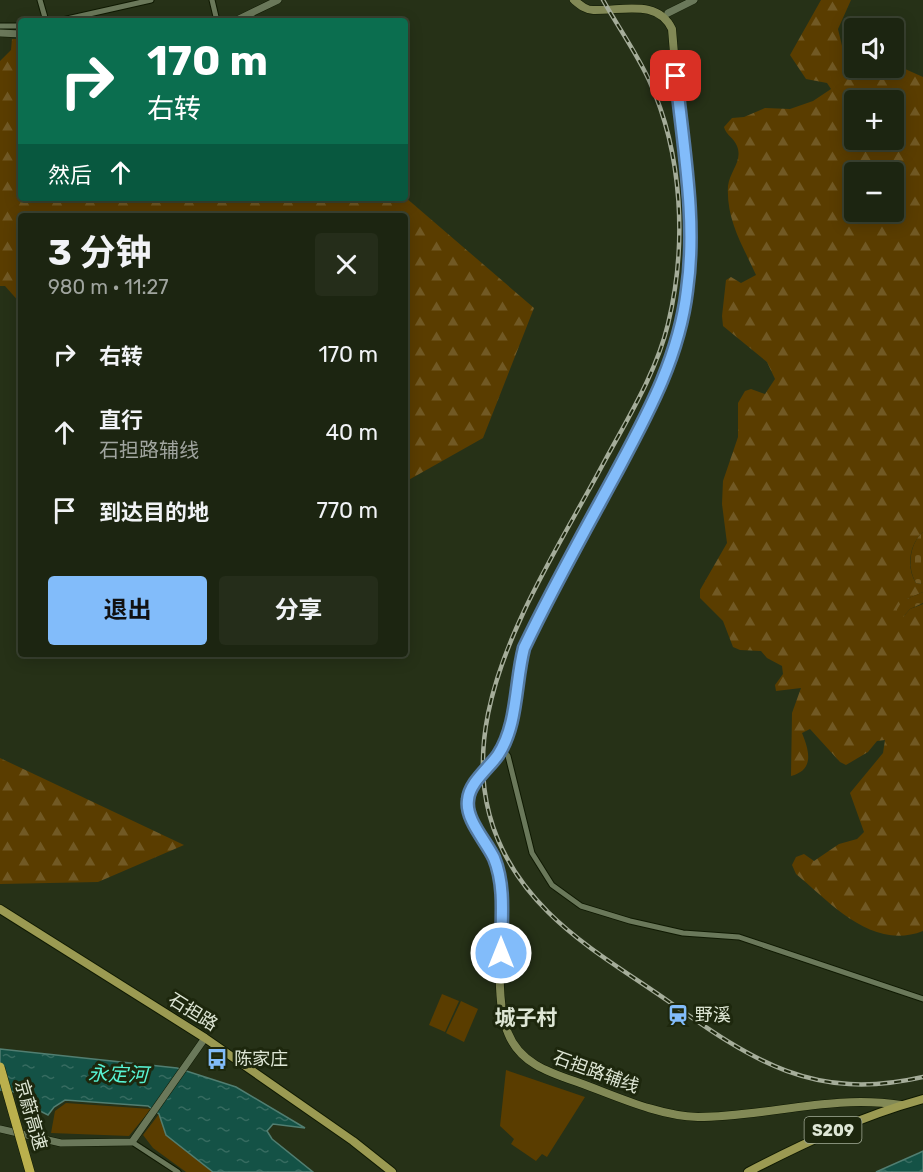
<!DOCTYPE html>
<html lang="zh">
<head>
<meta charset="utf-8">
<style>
	body { margin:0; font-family:Rubik,"Noto Sans SC",sans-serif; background:#252d1a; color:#f1f3f6; height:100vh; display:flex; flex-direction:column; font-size:22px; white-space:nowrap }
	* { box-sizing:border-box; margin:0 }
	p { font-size:20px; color:#a0a59f }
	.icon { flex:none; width:33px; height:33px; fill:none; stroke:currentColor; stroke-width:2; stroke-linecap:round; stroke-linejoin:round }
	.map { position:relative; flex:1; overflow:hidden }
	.side { position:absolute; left:18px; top:213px; width:390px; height:444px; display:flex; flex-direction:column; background:#1c2511; border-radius:6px; box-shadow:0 3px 15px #0003,0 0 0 2px #3a4231 }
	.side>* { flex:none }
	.guide { position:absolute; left:18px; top:18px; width:390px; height:183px; border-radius:6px; box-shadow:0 3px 15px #0003,0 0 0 2px #3a4231; background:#0b6e4f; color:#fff; overflow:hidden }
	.controls { position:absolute; left:844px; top:18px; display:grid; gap:12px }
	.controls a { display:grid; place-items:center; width:60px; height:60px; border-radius:6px; background:#1c2511; box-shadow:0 3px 15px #0003,0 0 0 2px #3a4231; font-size:30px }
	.pin { position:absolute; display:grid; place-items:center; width:51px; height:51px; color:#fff; margin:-26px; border-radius:12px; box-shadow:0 3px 9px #0006 }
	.me { position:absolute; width:66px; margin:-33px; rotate:0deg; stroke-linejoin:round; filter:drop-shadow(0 0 4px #0008) }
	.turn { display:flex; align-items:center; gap:21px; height:126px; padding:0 30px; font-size:27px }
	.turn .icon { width:78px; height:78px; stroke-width:2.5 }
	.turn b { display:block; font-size:42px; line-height:51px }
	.then { display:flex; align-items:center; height:57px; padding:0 30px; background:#0003; gap:12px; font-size:22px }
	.round { display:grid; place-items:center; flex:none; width:63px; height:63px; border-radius:6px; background:#252d1a }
	.overview { display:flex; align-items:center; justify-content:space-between; height:102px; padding:0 30px }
	h1 { font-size:36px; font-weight:700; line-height:45px }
	.action { display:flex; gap:12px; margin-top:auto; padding:12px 30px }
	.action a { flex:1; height:69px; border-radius:6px; background:#82bcfa; color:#111; font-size:24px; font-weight:700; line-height:69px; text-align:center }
	.action a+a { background:#252d1a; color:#f1f3f6 }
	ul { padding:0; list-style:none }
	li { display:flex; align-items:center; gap:18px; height:78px; padding:0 30px }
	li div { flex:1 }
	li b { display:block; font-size:22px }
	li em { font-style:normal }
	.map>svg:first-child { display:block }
	.forest { fill:url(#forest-firs); fill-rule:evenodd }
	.cemetery { fill:url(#cemetery-stones) }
	.green { fill:#5a3d00 }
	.water { fill:url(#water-ripples); stroke:#517e71; stroke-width:1.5 }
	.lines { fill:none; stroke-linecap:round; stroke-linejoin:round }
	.minor-casing { stroke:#0f1902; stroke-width:7 }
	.tertiary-casing { stroke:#0f1902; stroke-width:8 }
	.secondary-casing { stroke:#0f1902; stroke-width:9 }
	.primary-casing { stroke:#0f1902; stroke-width:10 }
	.minor { stroke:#6a785a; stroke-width:5 }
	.tertiary { stroke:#6a785a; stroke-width:7 }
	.secondary { stroke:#828956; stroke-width:8 }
	.primary { stroke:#9b9a52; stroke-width:8 }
	.rail-casing { stroke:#a5ad9a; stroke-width:4.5 }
	.rail { stroke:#1d270d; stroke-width:2; stroke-dasharray:7; stroke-linecap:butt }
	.secondary-bridge-casing { stroke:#0f1902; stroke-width:9; stroke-linecap:butt }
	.motorway-bridge-casing { stroke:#0f1902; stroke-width:10; stroke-linecap:butt }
	.secondary-bridge { stroke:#828956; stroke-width:8 }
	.motorway-bridge { stroke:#bbb04d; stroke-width:9 }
	.route-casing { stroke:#547aa2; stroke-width:15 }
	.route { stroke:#82bcfa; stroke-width:10 }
	.labels { text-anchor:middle; stroke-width:6; stroke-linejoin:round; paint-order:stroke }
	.shield { fill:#1d270d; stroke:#a4ad99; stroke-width:1.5 }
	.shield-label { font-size:16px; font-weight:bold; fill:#dee6d5 }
	.street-label { font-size:18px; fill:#dee6d5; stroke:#1d270d }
	.poi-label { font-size:18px; fill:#dee6d5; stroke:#1d270d; text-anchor:start }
	.water-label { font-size:20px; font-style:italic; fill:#57f3d4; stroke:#1d270d }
	.quarter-label { font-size:21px; font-weight:bold; fill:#dee6d5; stroke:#1d270d }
</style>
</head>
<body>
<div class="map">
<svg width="923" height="1172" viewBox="0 0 923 1172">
	<defs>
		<pattern id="forest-firs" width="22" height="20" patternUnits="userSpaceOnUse" patternTransform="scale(1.5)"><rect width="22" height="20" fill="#5a3d00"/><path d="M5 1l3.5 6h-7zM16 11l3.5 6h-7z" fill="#715924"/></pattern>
		<pattern id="cemetery-stones" width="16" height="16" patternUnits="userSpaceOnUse" patternTransform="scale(1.5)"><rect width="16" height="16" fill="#5a3d00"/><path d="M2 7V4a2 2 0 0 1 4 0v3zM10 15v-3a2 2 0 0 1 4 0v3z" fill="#715924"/></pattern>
		<pattern id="water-ripples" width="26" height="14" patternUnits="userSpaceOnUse" patternTransform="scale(1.5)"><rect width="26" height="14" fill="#145246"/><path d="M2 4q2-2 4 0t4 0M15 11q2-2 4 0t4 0" fill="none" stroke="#366b60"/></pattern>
	</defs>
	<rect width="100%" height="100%" fill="#263117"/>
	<!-- forest -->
	<g class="forest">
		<path d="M821,0H851L838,29L843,50L855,55V68H894V64L923,77V532C909,544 906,568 916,583L923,584V592L907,599L904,616L910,609L923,604V931C872,951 831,903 796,874L792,865L796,857L804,854L814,861L839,844L857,839L864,832L850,793L883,753L885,740L877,741L868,752L846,765L840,762L810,729L802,733C809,750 815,770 791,776L792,713L801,688L776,691L775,685L783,674L782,666L767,658L761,651L740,650L733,647L723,621L700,598V590L727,543L722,504L723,481L738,437V403L745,391L751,389L765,394L775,379L767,362L723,326L722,316L726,280L731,277L741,283L756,275C743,246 726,220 728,186C730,171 743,161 737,146C734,138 726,135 724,127L732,118L744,117L765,108L790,109L813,101L831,89L827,83L806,79L790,55ZM855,100H894V140H855ZM855,172H894V212H855Z"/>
		<path d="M12,39H21V198L405,197L534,308L483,438L405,482V216H21V304L5,286H0V61L11,50Z"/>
		<path d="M0,758L184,845L98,882L0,884Z"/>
	</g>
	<!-- cemetery -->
	<g class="cemetery">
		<path d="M923,532V584L916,583C907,568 909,544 923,532Z"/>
		<path d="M923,592V603L910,609L897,624L893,616L902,601Z"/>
	</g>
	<!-- green -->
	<g class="green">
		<path d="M442,994L459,1001L445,1032L429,1025Z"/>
		<path d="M461,1001L478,1009L464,1042L446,1033Z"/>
		<path d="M506,1070L585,1097L547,1157L542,1154L536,1161L511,1144L514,1139L500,1126Z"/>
		<path d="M66,1103L151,1109L129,1136L51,1133L55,1111Z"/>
		<path d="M159,1114L166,1135L213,1172H186L153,1148L143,1135Z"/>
	</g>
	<!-- water -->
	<g class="water">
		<path d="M0,1049L177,1068L236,1087L305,1128L273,1124L267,1131L272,1139L313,1172H213L166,1135L159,1114L148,1106L65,1100L54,1107L48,1115L32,1107L29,1094L0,1090Z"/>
		<path d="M923,1151V1172H876L919,1153Z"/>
	</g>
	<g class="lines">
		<defs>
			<g id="minor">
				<path d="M40,0L46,21"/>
				<path d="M212,0L217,21"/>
				<path d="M58,21L151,0"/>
				<path d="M0,26H21"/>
				<path d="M502,748L508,756L532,853L552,885L581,906L630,921L683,933L739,937L923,999"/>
				<path d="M132,1142L178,1172"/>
			</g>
			<g id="tertiary">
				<path d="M668,13L694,0"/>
				<path d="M235,21L278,0"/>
				<path d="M0,33L21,34"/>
				<path d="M0,1129L61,1143L132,1142L205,1038"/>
			</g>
			<g id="secondary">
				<path d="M485,771L508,737L517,676L524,648L647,413L668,371L681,326L688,289L690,248L672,29C658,0 627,10 595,10C587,11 580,5 574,0"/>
				<path d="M470,792C462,819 491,845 498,871C502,882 501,895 501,907C501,941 495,1003 508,1033C520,1064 551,1073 580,1083C616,1096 658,1116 698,1117C767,1117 831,1094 901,1105"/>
			</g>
			<g id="primary">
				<path d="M0,909L205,1038L353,1141L392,1172"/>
				<path d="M748,1172C804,1143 861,1116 923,1099"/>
			</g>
		</defs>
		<!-- minor casing -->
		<use href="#minor" class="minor-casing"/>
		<!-- tertiary casing -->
		<use href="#tertiary" class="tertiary-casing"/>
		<!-- secondary casing -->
		<use href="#secondary" class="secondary-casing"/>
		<!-- primary casing -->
		<use href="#primary" class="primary-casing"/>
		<!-- minor -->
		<use href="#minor" class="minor"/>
		<!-- tertiary -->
		<use href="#tertiary" class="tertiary"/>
		<!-- secondary -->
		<use href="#secondary" class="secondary"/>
		<!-- primary -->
		<use href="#primary" class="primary"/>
		<defs>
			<path id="rail" d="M603,0C618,27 636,52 649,80C683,154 687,246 668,324C656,374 626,421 602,466C528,604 407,771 548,912C583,947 628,973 668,1001C753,1061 814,1102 923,1077"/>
		</defs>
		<!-- rail casing -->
		<use href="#rail" class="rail-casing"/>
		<!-- rail -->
		<use href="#rail" class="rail"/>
		<defs>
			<path id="secondary-bridge" d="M470,792L485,771"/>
			<path id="motorway-bridge" d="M0,1067L30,1172"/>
		</defs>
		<!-- secondary-bridge casing -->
		<use href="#secondary-bridge" class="secondary-bridge-casing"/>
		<!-- motorway-bridge casing -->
		<use href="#motorway-bridge" class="motorway-bridge-casing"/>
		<!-- secondary-bridge -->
		<use href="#secondary-bridge" class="secondary-bridge"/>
		<!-- motorway-bridge -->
		<use href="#motorway-bridge" class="motorway-bridge"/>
	</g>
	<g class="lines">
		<defs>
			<path id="route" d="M501,953C501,922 506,887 494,858C486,841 465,819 468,800C469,783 489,768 498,755C518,725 515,682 524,648C552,589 584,532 615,475C647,415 679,358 687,290C697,220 683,146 676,76"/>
		</defs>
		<!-- route casing -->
		<use href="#route" class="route-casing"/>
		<!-- route -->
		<use href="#route" class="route"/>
	</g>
	<!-- icons -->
	<defs>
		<symbol id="station-bare" viewBox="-9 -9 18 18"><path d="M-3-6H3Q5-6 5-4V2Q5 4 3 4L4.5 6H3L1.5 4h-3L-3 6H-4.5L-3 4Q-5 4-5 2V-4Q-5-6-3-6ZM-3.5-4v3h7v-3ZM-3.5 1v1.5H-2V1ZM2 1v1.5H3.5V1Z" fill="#82bcfa" stroke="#1d270d" stroke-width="2.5" paint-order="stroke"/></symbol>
		<symbol id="bus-bare" viewBox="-9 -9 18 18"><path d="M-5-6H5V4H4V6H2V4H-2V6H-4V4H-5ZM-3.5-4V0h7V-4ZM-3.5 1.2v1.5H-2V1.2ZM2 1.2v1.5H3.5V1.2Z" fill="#82bcfa" stroke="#1d270d" stroke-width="2.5" paint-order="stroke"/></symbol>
	</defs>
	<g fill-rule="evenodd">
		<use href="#station-bare" x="663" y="1000" width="30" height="30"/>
		<use href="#bus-bare" x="202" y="1044" width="30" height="30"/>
	</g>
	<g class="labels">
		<!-- shield labels -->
		<rect class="shield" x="804.5" y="1117" width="57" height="26" rx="4.5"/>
		<g class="shield-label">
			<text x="833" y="1136">S209</text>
		</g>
		<!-- street labels -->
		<g class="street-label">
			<text transform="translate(193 1012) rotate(32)" y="6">石担路</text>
			<text transform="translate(596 1072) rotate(20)" y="6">石担路辅线</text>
			<text transform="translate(31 1115) rotate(74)" y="6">京蔚高速</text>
		</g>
		<!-- poi labels -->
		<g class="poi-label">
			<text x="695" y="1021">野溪</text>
			<text x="234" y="1065">陈家庄</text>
		</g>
		<!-- water labels -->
		<g class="water-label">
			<text transform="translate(118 1074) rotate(2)" y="7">永定河</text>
		</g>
		<!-- quarter labels -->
		<g class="quarter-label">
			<text x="526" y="1025">城子村</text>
		</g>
	</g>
</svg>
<div class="controls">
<a><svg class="icon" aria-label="sound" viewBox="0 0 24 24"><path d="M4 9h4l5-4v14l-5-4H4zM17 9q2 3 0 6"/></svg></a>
<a>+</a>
<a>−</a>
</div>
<div class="pin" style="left:676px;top:76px;background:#d93025"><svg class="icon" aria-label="arrive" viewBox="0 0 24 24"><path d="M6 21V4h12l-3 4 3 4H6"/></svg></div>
<svg class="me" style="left:501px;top:953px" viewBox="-20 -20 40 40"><circle r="17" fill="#82bcfa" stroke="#fff" stroke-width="3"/><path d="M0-11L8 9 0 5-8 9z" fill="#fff"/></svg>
<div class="guide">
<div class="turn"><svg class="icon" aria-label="right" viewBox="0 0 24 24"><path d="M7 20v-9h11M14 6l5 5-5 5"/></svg><div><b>170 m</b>右转</div></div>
<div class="then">然后<svg class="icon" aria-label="ahead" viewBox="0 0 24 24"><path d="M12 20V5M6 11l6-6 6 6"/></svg></div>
</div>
<section class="side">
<div class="overview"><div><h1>3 分钟</h1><p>980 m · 11:27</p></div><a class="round"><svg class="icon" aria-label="close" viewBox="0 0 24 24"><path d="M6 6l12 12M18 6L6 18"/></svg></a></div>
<ul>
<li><svg class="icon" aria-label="right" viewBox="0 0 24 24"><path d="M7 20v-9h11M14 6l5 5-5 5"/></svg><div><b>右转</b></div><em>170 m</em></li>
<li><svg class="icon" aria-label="ahead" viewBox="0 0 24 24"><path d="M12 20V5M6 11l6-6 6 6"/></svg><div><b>直行</b><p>石担路辅线</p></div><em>40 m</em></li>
<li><svg class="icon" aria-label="arrive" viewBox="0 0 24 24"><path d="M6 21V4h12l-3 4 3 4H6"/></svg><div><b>到达目的地</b></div><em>770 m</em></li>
</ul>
<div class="action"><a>退出</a><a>分享</a></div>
</section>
</div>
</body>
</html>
